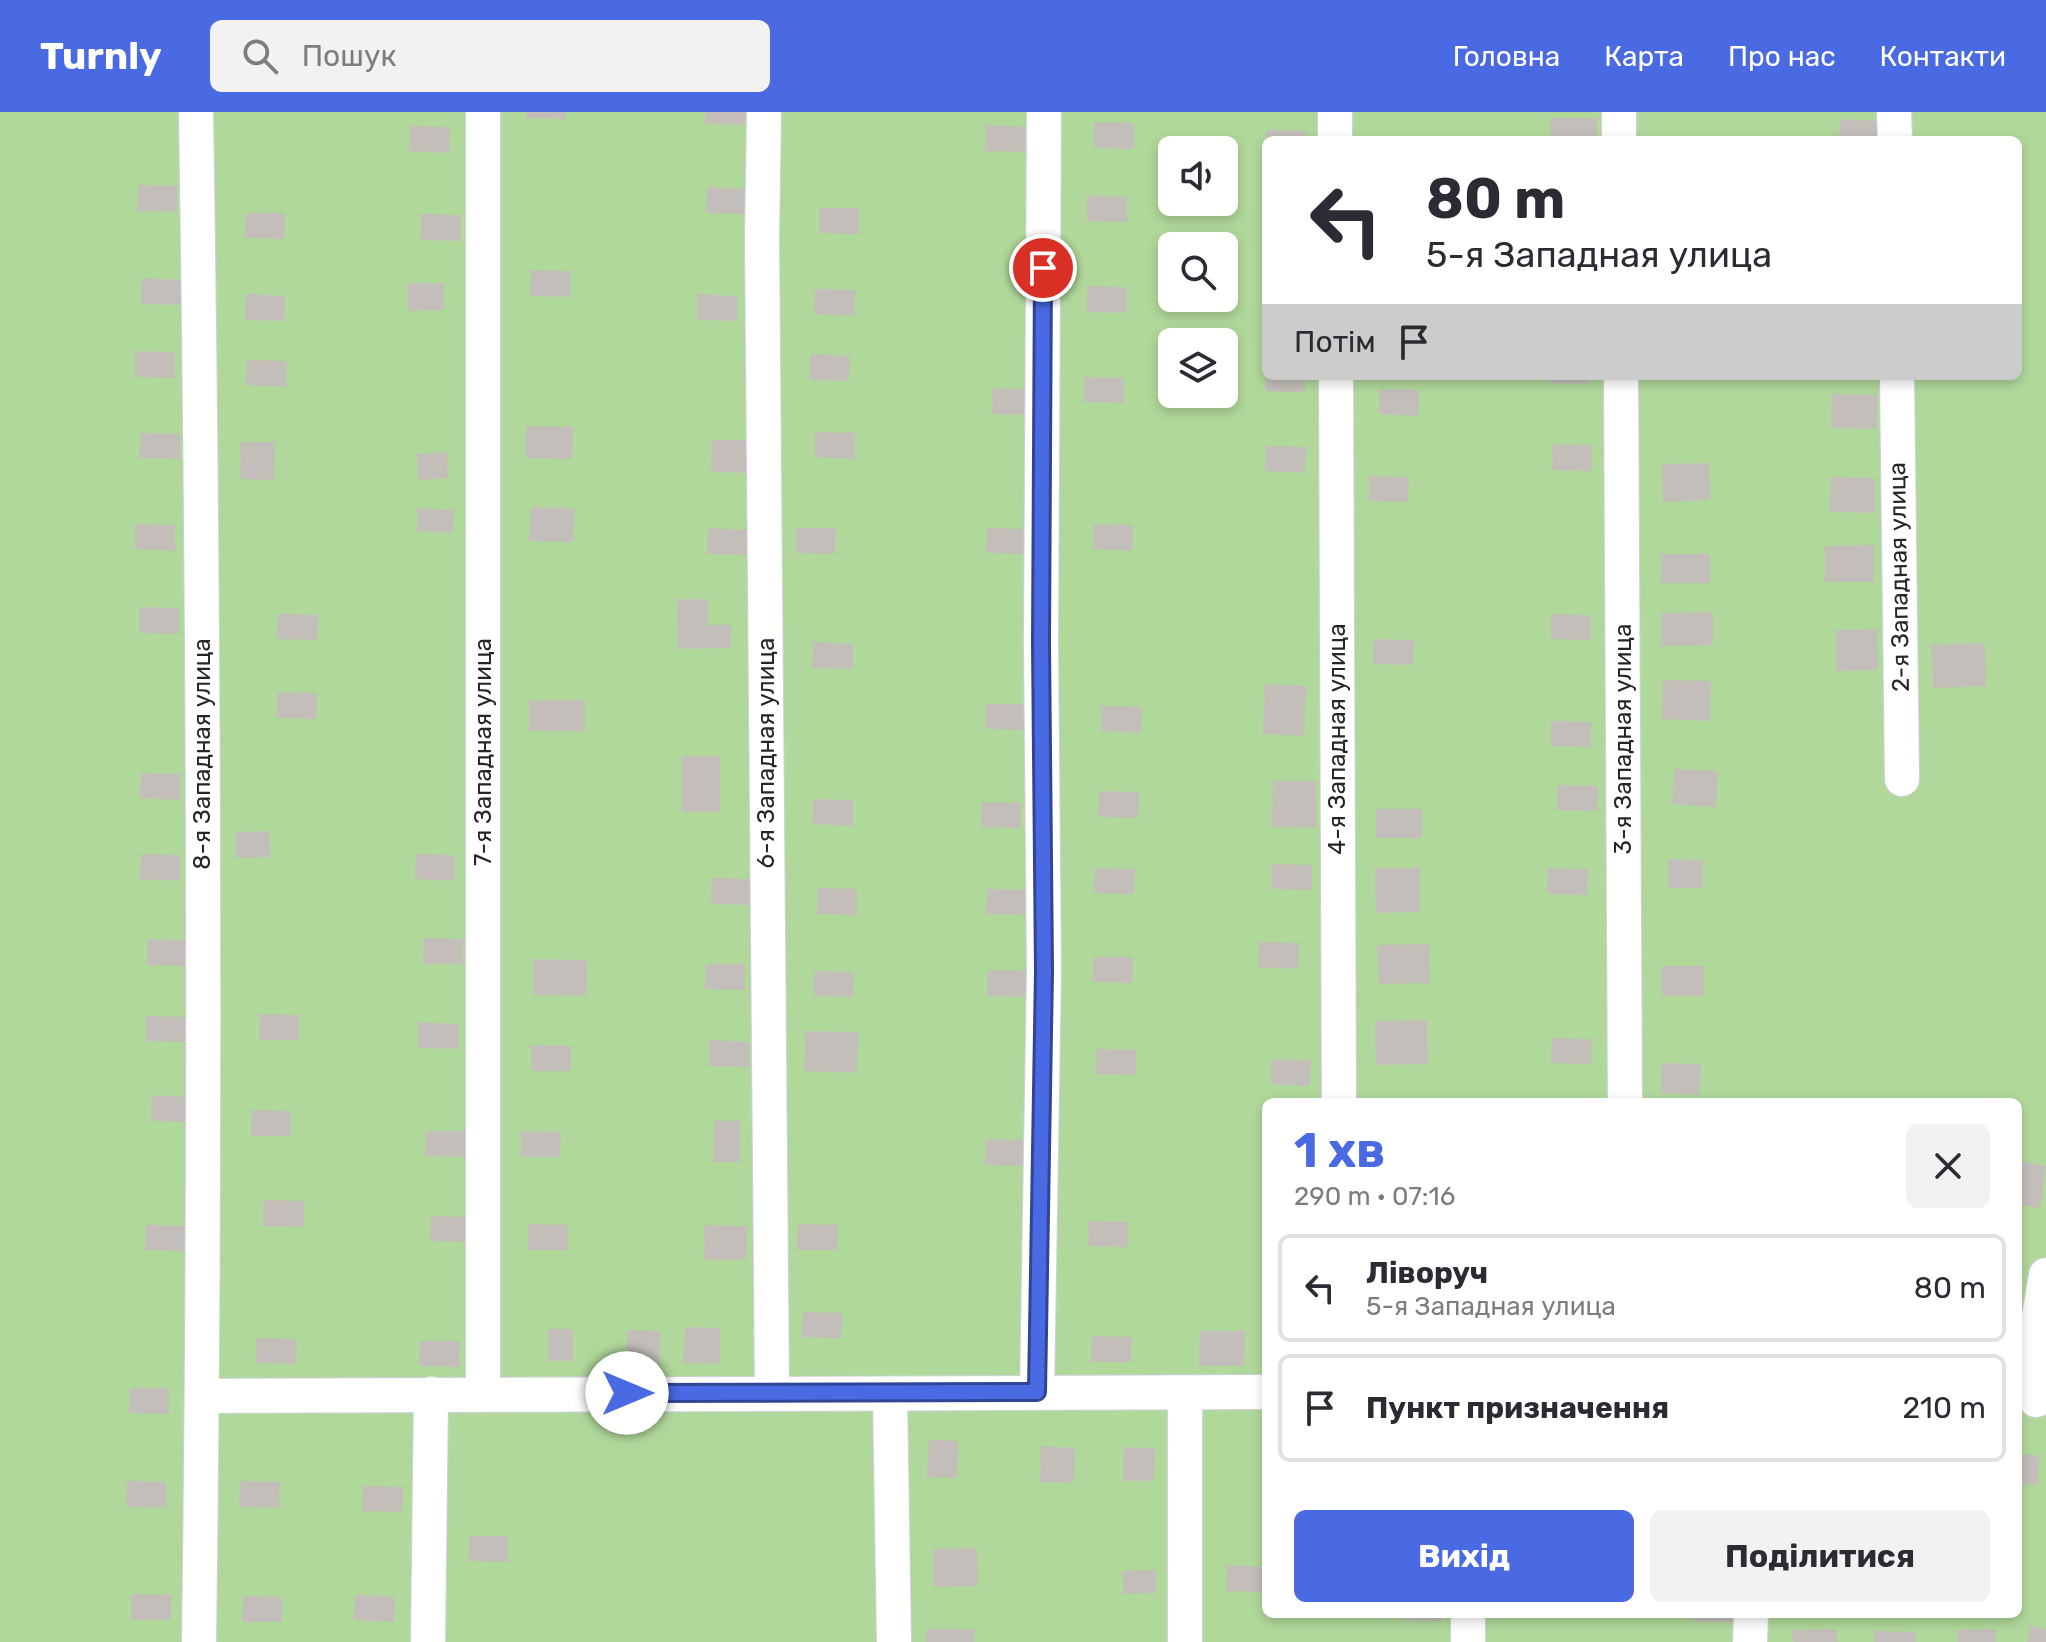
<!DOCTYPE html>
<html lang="uk">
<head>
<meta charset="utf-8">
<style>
	body { margin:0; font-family:Rubik,sans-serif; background:#f2f2f3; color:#2b2b33; height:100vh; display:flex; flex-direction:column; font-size:30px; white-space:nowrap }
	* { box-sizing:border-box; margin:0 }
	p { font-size:26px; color:#7c7c81 }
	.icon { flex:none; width:44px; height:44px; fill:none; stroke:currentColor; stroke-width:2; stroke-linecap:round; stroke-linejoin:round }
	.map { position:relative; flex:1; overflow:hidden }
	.details { position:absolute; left:1262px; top:986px; width:760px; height:520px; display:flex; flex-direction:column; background:#fff; border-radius:12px; box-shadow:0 4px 12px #0003 }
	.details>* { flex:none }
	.top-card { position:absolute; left:1262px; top:24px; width:760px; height:244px; border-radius:12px; box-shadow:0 4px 12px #0003; background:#fff; color:#2b2b33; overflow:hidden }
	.tools { position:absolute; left:1158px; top:24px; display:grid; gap:16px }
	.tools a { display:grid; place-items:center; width:80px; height:80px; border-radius:12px; background:#fff; box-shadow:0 4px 12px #0003; font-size:40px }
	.pin { position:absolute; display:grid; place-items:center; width:68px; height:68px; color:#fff; margin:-34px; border:4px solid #fff; border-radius:50%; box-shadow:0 2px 8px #0007 }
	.me { position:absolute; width:88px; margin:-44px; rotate:90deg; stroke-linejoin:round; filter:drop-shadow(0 0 6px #0008) }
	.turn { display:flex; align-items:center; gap:28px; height:168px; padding:0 32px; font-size:36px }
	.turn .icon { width:104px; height:104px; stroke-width:2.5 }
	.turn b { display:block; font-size:56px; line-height:68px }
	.then { display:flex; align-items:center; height:76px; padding:0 32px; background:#0003; gap:16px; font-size:30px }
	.round { display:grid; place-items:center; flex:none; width:84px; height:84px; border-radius:12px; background:#f2f2f3 }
	.headline { display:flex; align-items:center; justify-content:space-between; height:136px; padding:0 32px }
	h1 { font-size:48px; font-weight:700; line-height:60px; color:#4a6ae3 }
	.action { display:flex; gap:16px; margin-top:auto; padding:16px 32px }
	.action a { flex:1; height:92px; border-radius:12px; background:#4a6ae3; color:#fff; font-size:32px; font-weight:700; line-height:92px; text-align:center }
	.action a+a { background:#f2f2f3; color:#2b2b33 }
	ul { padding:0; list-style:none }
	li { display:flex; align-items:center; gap:24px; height:108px; margin:0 16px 12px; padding:0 16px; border:4px solid #e1e1e2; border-radius:12px }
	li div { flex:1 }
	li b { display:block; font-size:30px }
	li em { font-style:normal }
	header { display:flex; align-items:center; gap:48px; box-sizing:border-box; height:112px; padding:0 40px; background:#4a6ae3; color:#fff }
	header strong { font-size:38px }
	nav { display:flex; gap:44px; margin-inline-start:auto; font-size:28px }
	.search { width:560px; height:72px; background:#f2f2f3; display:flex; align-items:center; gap:20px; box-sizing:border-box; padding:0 28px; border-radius:12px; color:#7c7c81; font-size:30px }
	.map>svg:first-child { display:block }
	.green { fill:#b1d89b; fill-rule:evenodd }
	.building { fill:#c3beb9 }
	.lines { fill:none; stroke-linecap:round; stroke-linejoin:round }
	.minor-casing { stroke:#cfd2de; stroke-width:36 }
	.minor { stroke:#fff; stroke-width:34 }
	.route-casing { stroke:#304594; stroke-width:20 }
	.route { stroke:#4a6ae3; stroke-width:14 }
	.labels { text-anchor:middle; stroke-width:6; stroke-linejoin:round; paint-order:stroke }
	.street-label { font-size:24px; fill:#262626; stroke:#fff }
</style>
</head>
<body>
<header>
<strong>Turnly</strong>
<div class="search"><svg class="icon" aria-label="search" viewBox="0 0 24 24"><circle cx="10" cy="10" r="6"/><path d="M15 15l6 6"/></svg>Пошук</div>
<nav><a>Головна</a><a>Карта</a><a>Про нас</a><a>Контакти</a></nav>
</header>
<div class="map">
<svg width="2046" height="1530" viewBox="0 0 2046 1530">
	<rect width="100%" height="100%" fill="#e8e1d9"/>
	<!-- green -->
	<path class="green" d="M0,0H2046V1530H0ZM1266,28H2018V264H1266ZM1172,38H1224V90H1172ZM1172,134H1224V186H1172ZM1172,230H1224V282H1172ZM1266,990H2018V1502H1266Z"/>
	<!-- building -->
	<g class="building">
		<path d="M526,0H566V7L526,6Z"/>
		<path d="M705,0H745V13L705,12Z"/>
		<path d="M1550,6H1597V28H1551Z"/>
		<path d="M1840,7L1879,9V28H1839Z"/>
		<path d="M1094,10L1134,11V37L1094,36Z"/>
		<path d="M986,13L1026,15L1025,40L985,39Z"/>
		<path d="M410,14L450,15L449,41L409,39Z"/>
		<path d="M1266,18L1306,19L1305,28H1266Z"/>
		<path d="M138,73L177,74V100L137,99Z"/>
		<path d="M707,75L747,77L746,102L706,101Z"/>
		<path d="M1087,83L1127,85V110L1087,109Z"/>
		<path d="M819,96H859V122L819,121Z"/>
		<path d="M246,101H285L284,127L245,126Z"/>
		<path d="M421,102L461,103V129L420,128Z"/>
		<path d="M531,158L570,159V185L530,184Z"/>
		<path d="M142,166L182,168V193L141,192Z"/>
		<path d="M408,171H444V198L408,199Z"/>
		<path d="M1087,174L1127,175V201L1087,200Z"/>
		<path d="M815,177L855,178L854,204L814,202Z"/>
		<path d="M246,182L285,184L284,209L245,208Z"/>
		<path d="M697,182L737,184V209L697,208Z"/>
		<path d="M135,239L175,240V266L135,265Z"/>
		<path d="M810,242L850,244L849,269L810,268Z"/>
		<path d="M247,248L287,249L286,275L246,273Z"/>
		<path d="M1266,264H1305V280L1265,279Z"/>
		<path d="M1549,264H1589V272L1549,271Z"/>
		<path d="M1084,265L1124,266V291L1084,290Z"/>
		<path d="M993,276L1033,277L1032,303L992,302Z"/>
		<path d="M1379,277L1419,278L1418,304L1379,302Z"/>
		<path d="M1832,282L1877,283V317L1831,316Z"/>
		<path d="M526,314L573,315L572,347L526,346Z"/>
		<path d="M815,320L855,321V347L815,345Z"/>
		<path d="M141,321L180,322V347L139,346Z"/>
		<path d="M712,328H748L747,361L711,360Z"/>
		<path d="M241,330H275L274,368L240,367Z"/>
		<path d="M1553,332L1592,333V359L1552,358Z"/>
		<path d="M1266,334L1306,335L1305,361L1265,359Z"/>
		<path d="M447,340L448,366L418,368L417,342Z"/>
		<path d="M1709,351L1710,388L1663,390L1662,352Z"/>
		<path d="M1369,364L1409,365L1408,390L1369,389Z"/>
		<path d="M1831,365L1875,366V401L1830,400Z"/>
		<path d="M531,395L574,397L573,430L529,429Z"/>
		<path d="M418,396L454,398L453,421L417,419Z"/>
		<path d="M135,412L175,413V439L135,437Z"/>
		<path d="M1093,412L1133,413L1132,439L1093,437Z"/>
		<path d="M708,416L748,418L747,443L707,442Z"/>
		<path d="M796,416H836L835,442L796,441Z"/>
		<path d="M987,416L1027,417L1026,442L986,441Z"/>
		<path d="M1874,433V470H1825V434Z"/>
		<rect x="1661" y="442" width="49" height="29"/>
		<path d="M677,487H708V513H731V536L678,537Z"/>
		<path d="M139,495L179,496V522L139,521Z"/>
		<path d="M1713,500V533L1661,534V501Z"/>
		<path d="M278,502L318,503L317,528L277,527Z"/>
		<path d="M1551,502L1591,503V528L1551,527Z"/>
		<path d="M1877,517L1878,558L1836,559V518Z"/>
		<path d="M1374,527L1414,528L1413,553L1373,552Z"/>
		<path d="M813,530L853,532V557L812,556Z"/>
		<path d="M1985,531L1986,574L1933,576L1931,533Z"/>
		<path d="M1663,568L1711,569L1710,609L1662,607Z"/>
		<path d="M1265,572L1306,574L1304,624L1263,622Z"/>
		<path d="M277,580L317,581L316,607L276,606Z"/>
		<rect x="529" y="588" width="56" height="31"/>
		<path d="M986,592H1026L1025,618L985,617Z"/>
		<path d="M1101,594L1142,595L1141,621L1101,619Z"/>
		<path d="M1551,609L1591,610V635L1551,634Z"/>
		<rect x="682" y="644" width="38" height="56"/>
		<path d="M1674,657L1718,659L1716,695L1672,692Z"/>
		<path d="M141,661L180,662V688L139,686Z"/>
		<path d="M1273,669H1316V716L1272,715Z"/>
		<path d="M1558,673L1598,674L1597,699L1557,698Z"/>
		<path d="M1099,679L1139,680L1138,706L1098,705Z"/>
		<path d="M813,687L853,688V714L812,712Z"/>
		<path d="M982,690L1021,691V716L981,715Z"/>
		<rect x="1376" y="697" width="46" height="29"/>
		<path d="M269,719L270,745L236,746V720Z"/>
		<path d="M141,742L180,743V769L139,767Z"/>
		<path d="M416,742L455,743V769L415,767Z"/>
		<path d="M1668,747L1703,748V776H1668Z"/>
		<path d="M1272,752L1312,753V778L1272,777Z"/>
		<path d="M1095,756L1135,757L1134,782L1094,781Z"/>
		<path d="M1375,756H1420V800L1376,801Z"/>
		<path d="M1548,756L1588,757L1587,783L1547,782Z"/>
		<path d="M712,766L751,767V793L711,792Z"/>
		<path d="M818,776L857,777V803L817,802Z"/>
		<path d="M987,777L1027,778L1026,803L986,802Z"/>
		<path d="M424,826L463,827V852H423Z"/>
		<path d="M148,827L187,828V854L147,853Z"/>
		<path d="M1259,830L1299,831L1298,857L1258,855Z"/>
		<path d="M1429,832L1430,871L1379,872L1377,833Z"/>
		<path d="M1093,845H1133L1132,871L1092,870Z"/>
		<path d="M533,847L587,848L586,884L533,883Z"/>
		<path d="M706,852H745V878L705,877Z"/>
		<rect x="1662" y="854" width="42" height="30"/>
		<path d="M988,858L1028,859L1027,885L987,884Z"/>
		<path d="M814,859L854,860L853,885L814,884Z"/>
		<path d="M260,902L299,903V928H259Z"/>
		<path d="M146,904L186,905V930L146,929Z"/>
		<path d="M1427,908L1428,952L1376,953L1375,909Z"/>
		<path d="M418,910L458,912V937L418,936Z"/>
		<path d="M805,919L858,920L857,961L804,959Z"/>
		<path d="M1552,926L1592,927L1591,952L1551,951Z"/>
		<path d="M709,928L749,930V955L709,954Z"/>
		<path d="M531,933L571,934L570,959H531Z"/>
		<path d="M1097,937L1136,938V963L1096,962Z"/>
		<path d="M1271,947L1311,948L1310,974L1271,972Z"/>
		<path d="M1662,951L1701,952L1699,983L1661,981Z"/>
		<path d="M152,983L192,985L191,1010L151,1009Z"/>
		<path d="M252,998L291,999V1024H251Z"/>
		<path d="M714,1009H740V1050H713Z"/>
		<path d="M426,1019H466L465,1045L425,1044Z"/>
		<path d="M521,1019L561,1020L560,1045H521Z"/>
		<path d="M986,1027L1026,1028L1025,1054L985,1053Z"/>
		<path d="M2018,1049L2046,1054L2040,1096L2018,1092Z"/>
		<path d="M264,1088L304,1089V1115L263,1114Z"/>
		<path d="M431,1104L471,1105L470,1130L430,1129Z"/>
		<path d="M1089,1109L1128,1110V1135L1088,1134Z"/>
		<path d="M529,1112L568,1113V1138H528Z"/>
		<path d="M798,1112L838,1113L837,1138H797Z"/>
		<path d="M146,1113L186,1114L185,1139L145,1138Z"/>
		<path d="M705,1113L747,1114L746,1148H704Z"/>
		<path d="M803,1200L842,1201L841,1226L801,1225Z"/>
		<path d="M685,1215L720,1216V1252L683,1251Z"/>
		<rect x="548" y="1217" width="25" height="32"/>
		<path d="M627,1218L660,1219L659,1254L627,1253Z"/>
		<path d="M1200,1219H1245L1244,1254H1199Z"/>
		<path d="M1092,1224L1132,1225L1131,1250H1091Z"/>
		<path d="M257,1226L297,1227L296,1252L256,1251Z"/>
		<path d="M420,1229H460L459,1255L419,1254Z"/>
		<path d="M130,1276H169V1302L129,1301Z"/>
		<path d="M929,1328L958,1329L957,1366L927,1365Z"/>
		<path d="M1041,1334L1075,1336L1074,1371L1040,1370Z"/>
		<path d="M1124,1335L1155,1336L1154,1369H1123Z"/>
		<path d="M2018,1342L2039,1343L2038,1373L2018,1372Z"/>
		<path d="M127,1369L166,1370V1396L126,1395Z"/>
		<path d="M240,1369L280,1370L279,1396L239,1395Z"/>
		<path d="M363,1374L403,1375L402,1400L362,1399Z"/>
		<path d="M469,1424H508V1450L468,1449Z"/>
		<path d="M977,1436L978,1474L933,1475V1437Z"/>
		<path d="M1227,1453L1266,1455V1480L1226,1479Z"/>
		<path d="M1156,1458V1481L1124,1482L1122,1459Z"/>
		<path d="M131,1482L172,1483L171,1508H131Z"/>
		<path d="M355,1483L395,1484L394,1510L354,1508Z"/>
		<path d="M243,1484L282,1485V1510H242Z"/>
		<path d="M1403,1502H1442V1509L1403,1508Z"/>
		<rect x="1694" y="1502" width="45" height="8"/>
		<path d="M2030,1514L2046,1517V1530H2027Z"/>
		<rect x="926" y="1517" width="48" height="13"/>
		<path d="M1836,1517L1837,1530H1793L1792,1518Z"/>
		<path d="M1996,1517V1530H1957V1518Z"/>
		<path d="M1874,1519L1916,1520V1530H1874Z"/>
	</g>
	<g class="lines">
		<defs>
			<g id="minor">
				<path d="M196,0C204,510 206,1020 199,1530"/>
				<path d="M764,0L762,127L772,1281"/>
				<path d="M1335,0V28"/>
				<path d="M1619,0V28"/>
				<path d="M1894,0L1895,28"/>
				<path d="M1336,264L1339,990"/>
				<path d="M1621,264L1625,990"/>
				<path d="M1897,264L1902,667"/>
				<path d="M1037,1280L1044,859L1041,531L1044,0"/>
				<path d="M483,1281V0"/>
				<path d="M890,1282L894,1530"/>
				<path d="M202,1284L1266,1280"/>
				<path d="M2036,1288L2034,1235L2046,1163"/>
				<path d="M1468,1502V1530"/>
				<path d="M428,1530L431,1282"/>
				<path d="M1185,1530V1282"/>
				<path d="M1750,1530L1751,1502"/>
			</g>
		</defs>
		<!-- minor casing -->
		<use href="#minor" class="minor-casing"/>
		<!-- minor -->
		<use href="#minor" class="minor"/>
	</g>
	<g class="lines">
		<defs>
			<path id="route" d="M627,1281L1037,1280L1044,859L1041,531L1043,156"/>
		</defs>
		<!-- route casing -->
		<use href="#route" class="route-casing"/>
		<!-- route -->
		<use href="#route" class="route"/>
	</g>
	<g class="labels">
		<!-- street labels -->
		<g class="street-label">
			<text transform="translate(1899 465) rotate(-91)" y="8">2-я Западная улица</text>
			<text transform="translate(1337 627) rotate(-90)" y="8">4-я Западная улица</text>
			<text transform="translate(1623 627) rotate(-90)" y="8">3-я Западная улица</text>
			<text transform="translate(483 640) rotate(-90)" y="8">7-я Западная улица</text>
			<text transform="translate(766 641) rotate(-90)" y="8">6-я Западная улица</text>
			<text transform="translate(202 642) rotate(-90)" y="8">8-я Западная улица</text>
		</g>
	</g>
</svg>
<div class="tools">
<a><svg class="icon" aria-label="sound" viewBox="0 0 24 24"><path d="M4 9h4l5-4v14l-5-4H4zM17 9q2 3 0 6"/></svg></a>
<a><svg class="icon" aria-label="search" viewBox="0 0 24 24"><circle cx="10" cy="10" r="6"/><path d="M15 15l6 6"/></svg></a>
<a><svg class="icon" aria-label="layers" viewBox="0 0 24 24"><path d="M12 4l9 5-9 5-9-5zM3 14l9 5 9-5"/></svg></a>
</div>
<div class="pin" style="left:1043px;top:156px;background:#d93025"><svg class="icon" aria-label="arrive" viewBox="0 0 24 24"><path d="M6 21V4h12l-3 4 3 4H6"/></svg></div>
<svg class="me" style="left:627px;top:1281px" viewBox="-20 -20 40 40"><circle r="19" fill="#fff"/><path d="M0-13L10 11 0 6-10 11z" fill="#4a6ae3"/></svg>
<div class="top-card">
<div class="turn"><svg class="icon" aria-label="left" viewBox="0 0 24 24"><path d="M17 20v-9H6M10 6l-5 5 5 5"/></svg><div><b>80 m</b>5-я Западная улица</div></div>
<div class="then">Потім<svg class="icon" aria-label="arrive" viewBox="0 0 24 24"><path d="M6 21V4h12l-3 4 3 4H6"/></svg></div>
</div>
<section class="details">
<div class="headline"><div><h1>1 хв</h1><p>290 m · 07:16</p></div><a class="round"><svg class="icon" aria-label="close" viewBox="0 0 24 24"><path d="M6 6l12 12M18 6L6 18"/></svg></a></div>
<ul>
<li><svg class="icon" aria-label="left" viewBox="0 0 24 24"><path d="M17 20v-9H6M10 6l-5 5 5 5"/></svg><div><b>Ліворуч</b><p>5-я Западная улица</p></div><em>80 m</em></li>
<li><svg class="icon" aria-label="arrive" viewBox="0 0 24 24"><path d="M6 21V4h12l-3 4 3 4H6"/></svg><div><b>Пункт призначення</b></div><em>210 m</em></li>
</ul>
<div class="action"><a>Вихід</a><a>Поділитися</a></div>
</section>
</div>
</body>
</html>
